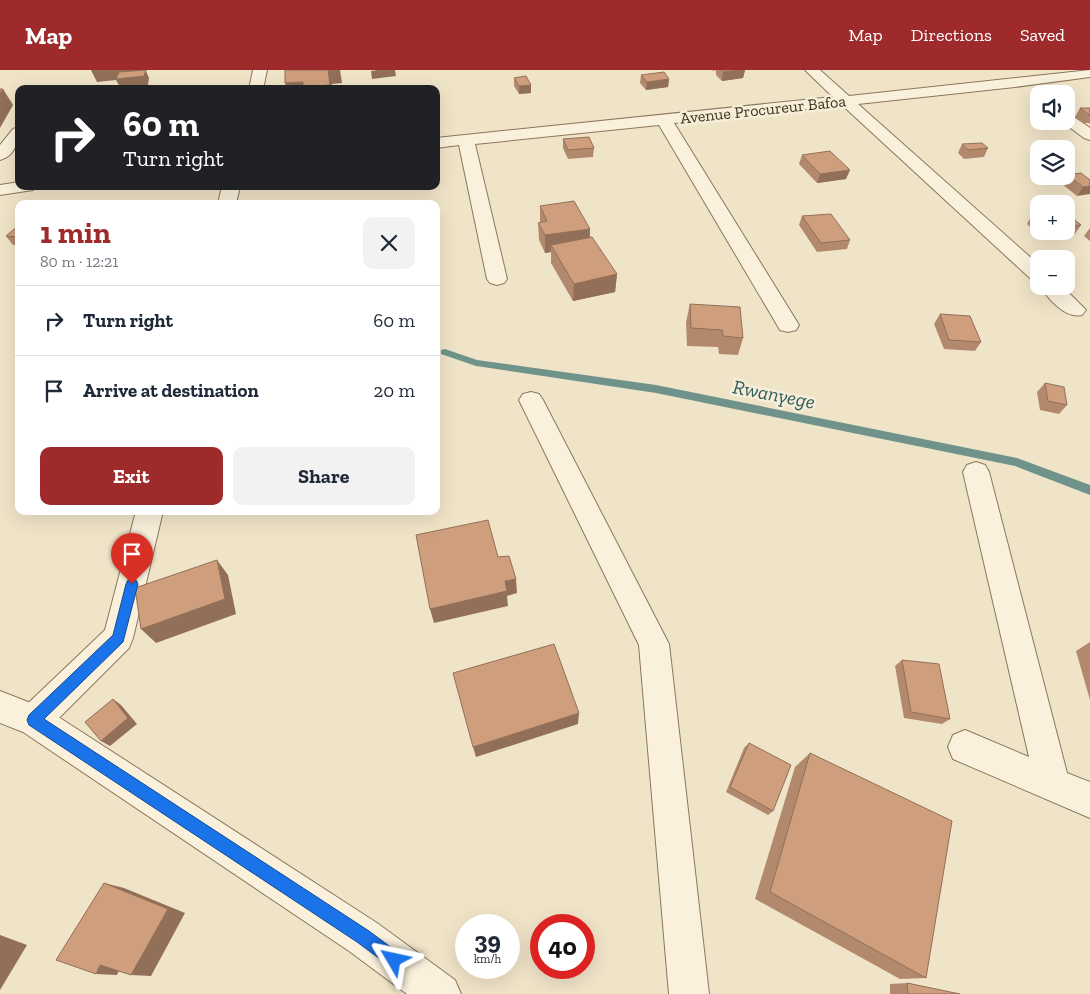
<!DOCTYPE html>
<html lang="en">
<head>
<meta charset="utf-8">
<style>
	body { margin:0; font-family:"Zilla Slab",serif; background:#f2f2f3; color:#1f2937; height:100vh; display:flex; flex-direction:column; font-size:19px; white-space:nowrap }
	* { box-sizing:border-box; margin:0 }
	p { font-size:16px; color:#747a83 }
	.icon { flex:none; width:28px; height:28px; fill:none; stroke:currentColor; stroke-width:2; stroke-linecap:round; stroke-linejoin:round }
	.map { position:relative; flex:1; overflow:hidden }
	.details { position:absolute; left:15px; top:130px; width:425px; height:315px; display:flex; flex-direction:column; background:#fff; border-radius:10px; box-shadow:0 5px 20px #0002 }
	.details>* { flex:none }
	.banner { position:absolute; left:15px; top:15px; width:425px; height:105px; border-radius:10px; box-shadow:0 5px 20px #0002; background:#202124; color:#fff; overflow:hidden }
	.tools { position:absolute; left:1030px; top:15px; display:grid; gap:10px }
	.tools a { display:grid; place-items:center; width:45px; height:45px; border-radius:10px; background:#fff; box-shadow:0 5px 20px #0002; font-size:25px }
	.speed { position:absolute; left:455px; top:844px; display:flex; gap:10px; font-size:25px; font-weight:700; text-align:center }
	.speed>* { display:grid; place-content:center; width:65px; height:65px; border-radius:50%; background:#fff; box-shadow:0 5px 20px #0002; line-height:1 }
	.speed small { font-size:12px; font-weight:400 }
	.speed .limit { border:8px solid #d22; background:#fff; color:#111 }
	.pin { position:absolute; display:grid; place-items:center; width:42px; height:42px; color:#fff; margin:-51px -21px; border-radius:50% 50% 50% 0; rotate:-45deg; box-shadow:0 0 5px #0007 }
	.pin .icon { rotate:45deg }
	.me { position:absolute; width:55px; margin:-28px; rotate:306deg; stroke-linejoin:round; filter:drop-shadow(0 0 4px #0008) }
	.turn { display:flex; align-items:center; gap:18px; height:105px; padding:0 25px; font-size:22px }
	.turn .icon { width:65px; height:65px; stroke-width:2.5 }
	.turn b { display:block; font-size:35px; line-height:42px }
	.round { display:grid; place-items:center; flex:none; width:52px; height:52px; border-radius:10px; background:#f2f2f3 }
	.summary { display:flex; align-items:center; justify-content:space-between; height:85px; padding:0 25px }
	h1 { font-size:30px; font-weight:700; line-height:38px; color:#9e2a2b }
	.button { display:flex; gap:10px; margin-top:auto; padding:10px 25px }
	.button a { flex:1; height:58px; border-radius:10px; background:#9e2a2b; color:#fff; font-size:20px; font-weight:700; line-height:58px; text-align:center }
	.button a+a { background:#f2f2f3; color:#1f2937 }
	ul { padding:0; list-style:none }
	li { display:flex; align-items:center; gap:15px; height:70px; padding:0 25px; border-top:1px solid #e0e1e3 }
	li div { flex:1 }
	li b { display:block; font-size:19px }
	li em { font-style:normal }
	header { display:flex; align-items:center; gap:30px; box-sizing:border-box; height:70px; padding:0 25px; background:#9e2a2b; color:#fff }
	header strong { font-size:24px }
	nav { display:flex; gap:28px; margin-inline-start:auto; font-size:18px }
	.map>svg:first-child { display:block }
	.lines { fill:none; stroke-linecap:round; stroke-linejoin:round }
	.stream { fill:#6f938a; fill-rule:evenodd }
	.minor-casing { stroke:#8d765c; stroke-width:2 }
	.tertiary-casing { stroke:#8d765c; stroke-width:2 }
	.minor { fill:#faf1dc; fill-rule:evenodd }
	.tertiary { fill:#faf1dc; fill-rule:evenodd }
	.wall { fill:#b2896c }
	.shaded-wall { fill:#916f58 }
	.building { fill:#cf9f7d; stroke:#916f58 }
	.route { fill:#1a73e8; stroke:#114b97 }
	.labels { text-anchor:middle; stroke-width:5; stroke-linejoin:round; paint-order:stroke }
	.far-street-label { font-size:16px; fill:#3d2e20; stroke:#f7eed8 }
	.water-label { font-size:20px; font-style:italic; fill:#2f5d5a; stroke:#f7eed8 }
</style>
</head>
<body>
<header>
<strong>Map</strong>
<nav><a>Map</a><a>Directions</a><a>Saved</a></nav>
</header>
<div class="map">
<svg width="1090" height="924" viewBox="0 0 1090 924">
	<rect width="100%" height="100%" fill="#f0e4c8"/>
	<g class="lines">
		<!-- stream -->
		<path class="stream" d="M445,279L477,290L656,315L1017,388L1090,415V425L1015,396L656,323L476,296L441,284V280Z"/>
		<defs>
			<g id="minor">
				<path d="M253,0H267L263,19H249Z"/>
				<path d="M805,0H820L849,26L1090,0V7L1015,17L858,34L1039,195V212L1032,210L842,35L674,53L799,255L796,260L788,262L780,260L659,55L475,74L507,209L504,213L497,215L490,213L487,209L459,75L436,78V68L833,27Z"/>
				<path d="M1066,43L1071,45L1090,58V70L1084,68L1061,51H1066Z"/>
				<path d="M19,57C19,71 15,86 0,90V75L13,59Z"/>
				<path d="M19,112V116H36L33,120L0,125V115Z"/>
				<path d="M222,116H240L236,134H218Z"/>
				<path d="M1040,216H1062L1086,240L1082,245C1066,249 1049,230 1040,216Z"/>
				<path d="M531,322L539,324L543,330L669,574L709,924H669L639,575L519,330L523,324Z"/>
				<path d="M976,392L985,395L989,402L1067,703L1090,712V748L953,689L948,677L953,665L965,660L1029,687L963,402L967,395Z"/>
				<path d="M136,441H163L133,568L129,578L46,661L34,666L22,661L18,650L22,639L105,560Z"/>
			</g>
			<path id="tertiary" d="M0,621L46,639L377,853L455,910L461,924H407L349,881L23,662L0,653Z"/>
		</defs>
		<!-- minor casing -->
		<use href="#minor" class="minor-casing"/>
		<!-- tertiary casing -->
		<use href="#tertiary" class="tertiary-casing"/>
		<!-- minor -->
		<use href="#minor" class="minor"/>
		<!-- tertiary -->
		<use href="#tertiary" class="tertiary"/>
	</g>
	<!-- wall -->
	<g class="wall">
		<path d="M712,0H745L743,8L722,11L716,5V0L714,1Z"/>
		<path d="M641,5L669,9L668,17L646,20L640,13Z"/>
		<path d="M514,8L531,15V23L519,24L514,16Z"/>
		<path d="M1080,38H1090V53H1084L1075,47Z"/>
		<path d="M563,69L594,78L593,87L568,89L563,78Z"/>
		<path d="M962,74L988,78L984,87L964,89L958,83Z"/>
		<path d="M802,85L846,109L817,113L799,94Z"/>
		<path d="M1068,105L1090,110L1077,126L1062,114Z"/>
		<path d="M540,136L590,159V168L617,204L615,222L573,231L551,193V182L545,183L539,170L538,153L540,152Z"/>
		<path d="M1066,143L1081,155L1075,164L1042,168L1027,154L1032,145L1039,144V161H1066Z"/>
		<path d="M802,146L850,170L847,179L817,182L799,155Z"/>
		<path d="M19,155V175H13L6,166Z"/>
		<path d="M1090,158V171L1084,166Z"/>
		<path d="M690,234L743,268L738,285L719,284L718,277L687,276L686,252Z"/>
		<path d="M940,244L981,272L975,281L944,279L934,254Z"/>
		<path d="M1045,313L1067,335L1059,344L1040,340L1037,322Z"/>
		<path d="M1090,572V630L1076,581Z"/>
		<path d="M902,590L950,649L942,654L904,648L895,596Z"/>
		<path d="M749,673L773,741L768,745L726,722L744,678Z"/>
		<path d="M810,683L926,908L900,909L755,829L795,697Z"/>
		<path d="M907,913L960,924H890V914Z"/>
	</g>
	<!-- shaded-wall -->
	<g class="shaded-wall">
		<path d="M91,0H147L146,1L149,8L148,15L120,17L116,10L97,12Z"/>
		<path d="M328,0H340L342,13L332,14V19H287L285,13L303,12Z"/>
		<path d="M378,0H395L396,6L372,9L371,1Z"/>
		<path d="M745,0L743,8L722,11L723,2Z"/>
		<path d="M669,9L668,17L646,20L647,12Z"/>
		<path d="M531,15V23L519,24V16Z"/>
		<path d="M3,19L13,35L0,58V24Z"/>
		<path d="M850,100L846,109L817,113L820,104Z"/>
		<path d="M1090,116V124L1077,126L1083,117Z"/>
		<path d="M590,159L589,176L551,175V182L545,183V165Z"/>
		<path d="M617,204L615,222L573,231L574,214Z"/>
		<path d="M217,490L228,505L236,544L156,573L141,559Z"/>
		<path d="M516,509L517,523L507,526L508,536L434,553L430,539L505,511Z"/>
		<path d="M113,629L121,635L137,654L110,676L101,671Z"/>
		<path d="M579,643L578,654L476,687L473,677Z"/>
		<path d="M104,813L124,818L185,843L151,906L131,905Z"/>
		<path d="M0,865L27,875L0,920Z"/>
		<path d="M100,895L121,896L117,905L96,904Z"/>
	</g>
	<!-- building -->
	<g class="building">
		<path d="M146,0L144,6L116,9L119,2Z"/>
		<path d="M285,0H328L330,15L303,17V12L285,13Z"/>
		<path d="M721,0H742L723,2Z"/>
		<path d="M664,2L669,9L647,12L641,5Z"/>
		<path d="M526,6L531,15L519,16L514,8Z"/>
		<path d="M0,19H3L0,24Z"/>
		<path d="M1080,38H1090V45H1089Z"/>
		<path d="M589,67L594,78L568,80L563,69Z"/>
		<path d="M982,73L988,78L968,80L962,74Z"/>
		<path d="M830,81L850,100L820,104L802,85Z"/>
		<path d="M1081,103L1090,110V116L1083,117L1068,105Z"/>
		<path d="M574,131L590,159L545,165L538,153L547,151L540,136Z"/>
		<path d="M1066,143L1081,155L1066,157Z"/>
		<path d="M831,144L850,170L821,173L802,146Z"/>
		<path d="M1039,144V151L1032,145Z"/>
		<path d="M19,155V167L6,166Z"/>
		<path d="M592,167L617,204L574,214L551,175Z"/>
		<path d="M690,234L740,237L743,268L723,266L722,260L691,258Z"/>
		<path d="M940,244L970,246L981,272L949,270Z"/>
		<path d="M1045,313L1064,317L1067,335L1048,331Z"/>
		<path d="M488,450L498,487L509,486L516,509L505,511L507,521L430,539L416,465Z"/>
		<path d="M217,490L225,529L141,559L135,518Z"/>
		<path d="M554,574L579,643L473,677L453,603Z"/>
		<path d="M902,590L939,594L950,649L911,642Z"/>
		<path d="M113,629L128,648L101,671L85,652Z"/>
		<path d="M749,673L791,695L773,741L730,717Z"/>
		<path d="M810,683L952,751L926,908L770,822Z"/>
		<path d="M104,813L168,839L131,905L100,895L96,904L56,890Z"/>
		<path d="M907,913L960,924H908Z"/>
	</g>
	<!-- route -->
	<path class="route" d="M132,509L136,510L138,514L123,572L44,649L369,861L400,884L402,890L400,895L394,898L388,895L357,872L29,655L27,650L29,645L113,565L126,514L128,510Z"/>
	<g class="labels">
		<!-- far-street labels -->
		<g class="far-street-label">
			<text transform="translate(763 39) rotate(-6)" y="6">Avenue Procureur Bafoa</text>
		</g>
		<!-- water labels -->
		<g class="water-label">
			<text transform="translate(774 324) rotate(11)" y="7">Rwanyege</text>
		</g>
	</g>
</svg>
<div class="tools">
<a><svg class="icon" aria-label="sound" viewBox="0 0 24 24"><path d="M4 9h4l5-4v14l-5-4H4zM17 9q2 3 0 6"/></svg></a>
<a><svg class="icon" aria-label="layers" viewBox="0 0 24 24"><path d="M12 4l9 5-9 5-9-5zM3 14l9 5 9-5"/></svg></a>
<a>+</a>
<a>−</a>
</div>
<div class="speed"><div>39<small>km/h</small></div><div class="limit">40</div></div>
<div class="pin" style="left:132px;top:514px;background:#d93025"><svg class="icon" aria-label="arrive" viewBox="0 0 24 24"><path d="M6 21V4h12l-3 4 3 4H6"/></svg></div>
<svg class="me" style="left:394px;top:890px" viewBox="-20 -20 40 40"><path d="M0-17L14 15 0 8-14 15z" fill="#1a73e8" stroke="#fff" stroke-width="4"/></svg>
<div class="banner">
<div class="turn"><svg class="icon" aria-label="right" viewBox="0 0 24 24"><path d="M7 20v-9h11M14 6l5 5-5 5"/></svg><div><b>60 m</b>Turn right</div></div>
</div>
<section class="details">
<div class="summary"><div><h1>1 min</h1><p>80 m · 12:21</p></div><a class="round"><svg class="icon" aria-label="close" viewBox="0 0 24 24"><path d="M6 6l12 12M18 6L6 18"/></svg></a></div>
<ul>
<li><svg class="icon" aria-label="right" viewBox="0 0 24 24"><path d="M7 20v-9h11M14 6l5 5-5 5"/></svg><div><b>Turn right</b></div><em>60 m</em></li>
<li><svg class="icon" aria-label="arrive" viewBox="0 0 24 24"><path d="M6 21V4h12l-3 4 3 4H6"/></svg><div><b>Arrive at destination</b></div><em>20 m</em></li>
</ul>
<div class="button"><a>Exit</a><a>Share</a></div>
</section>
</div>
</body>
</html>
